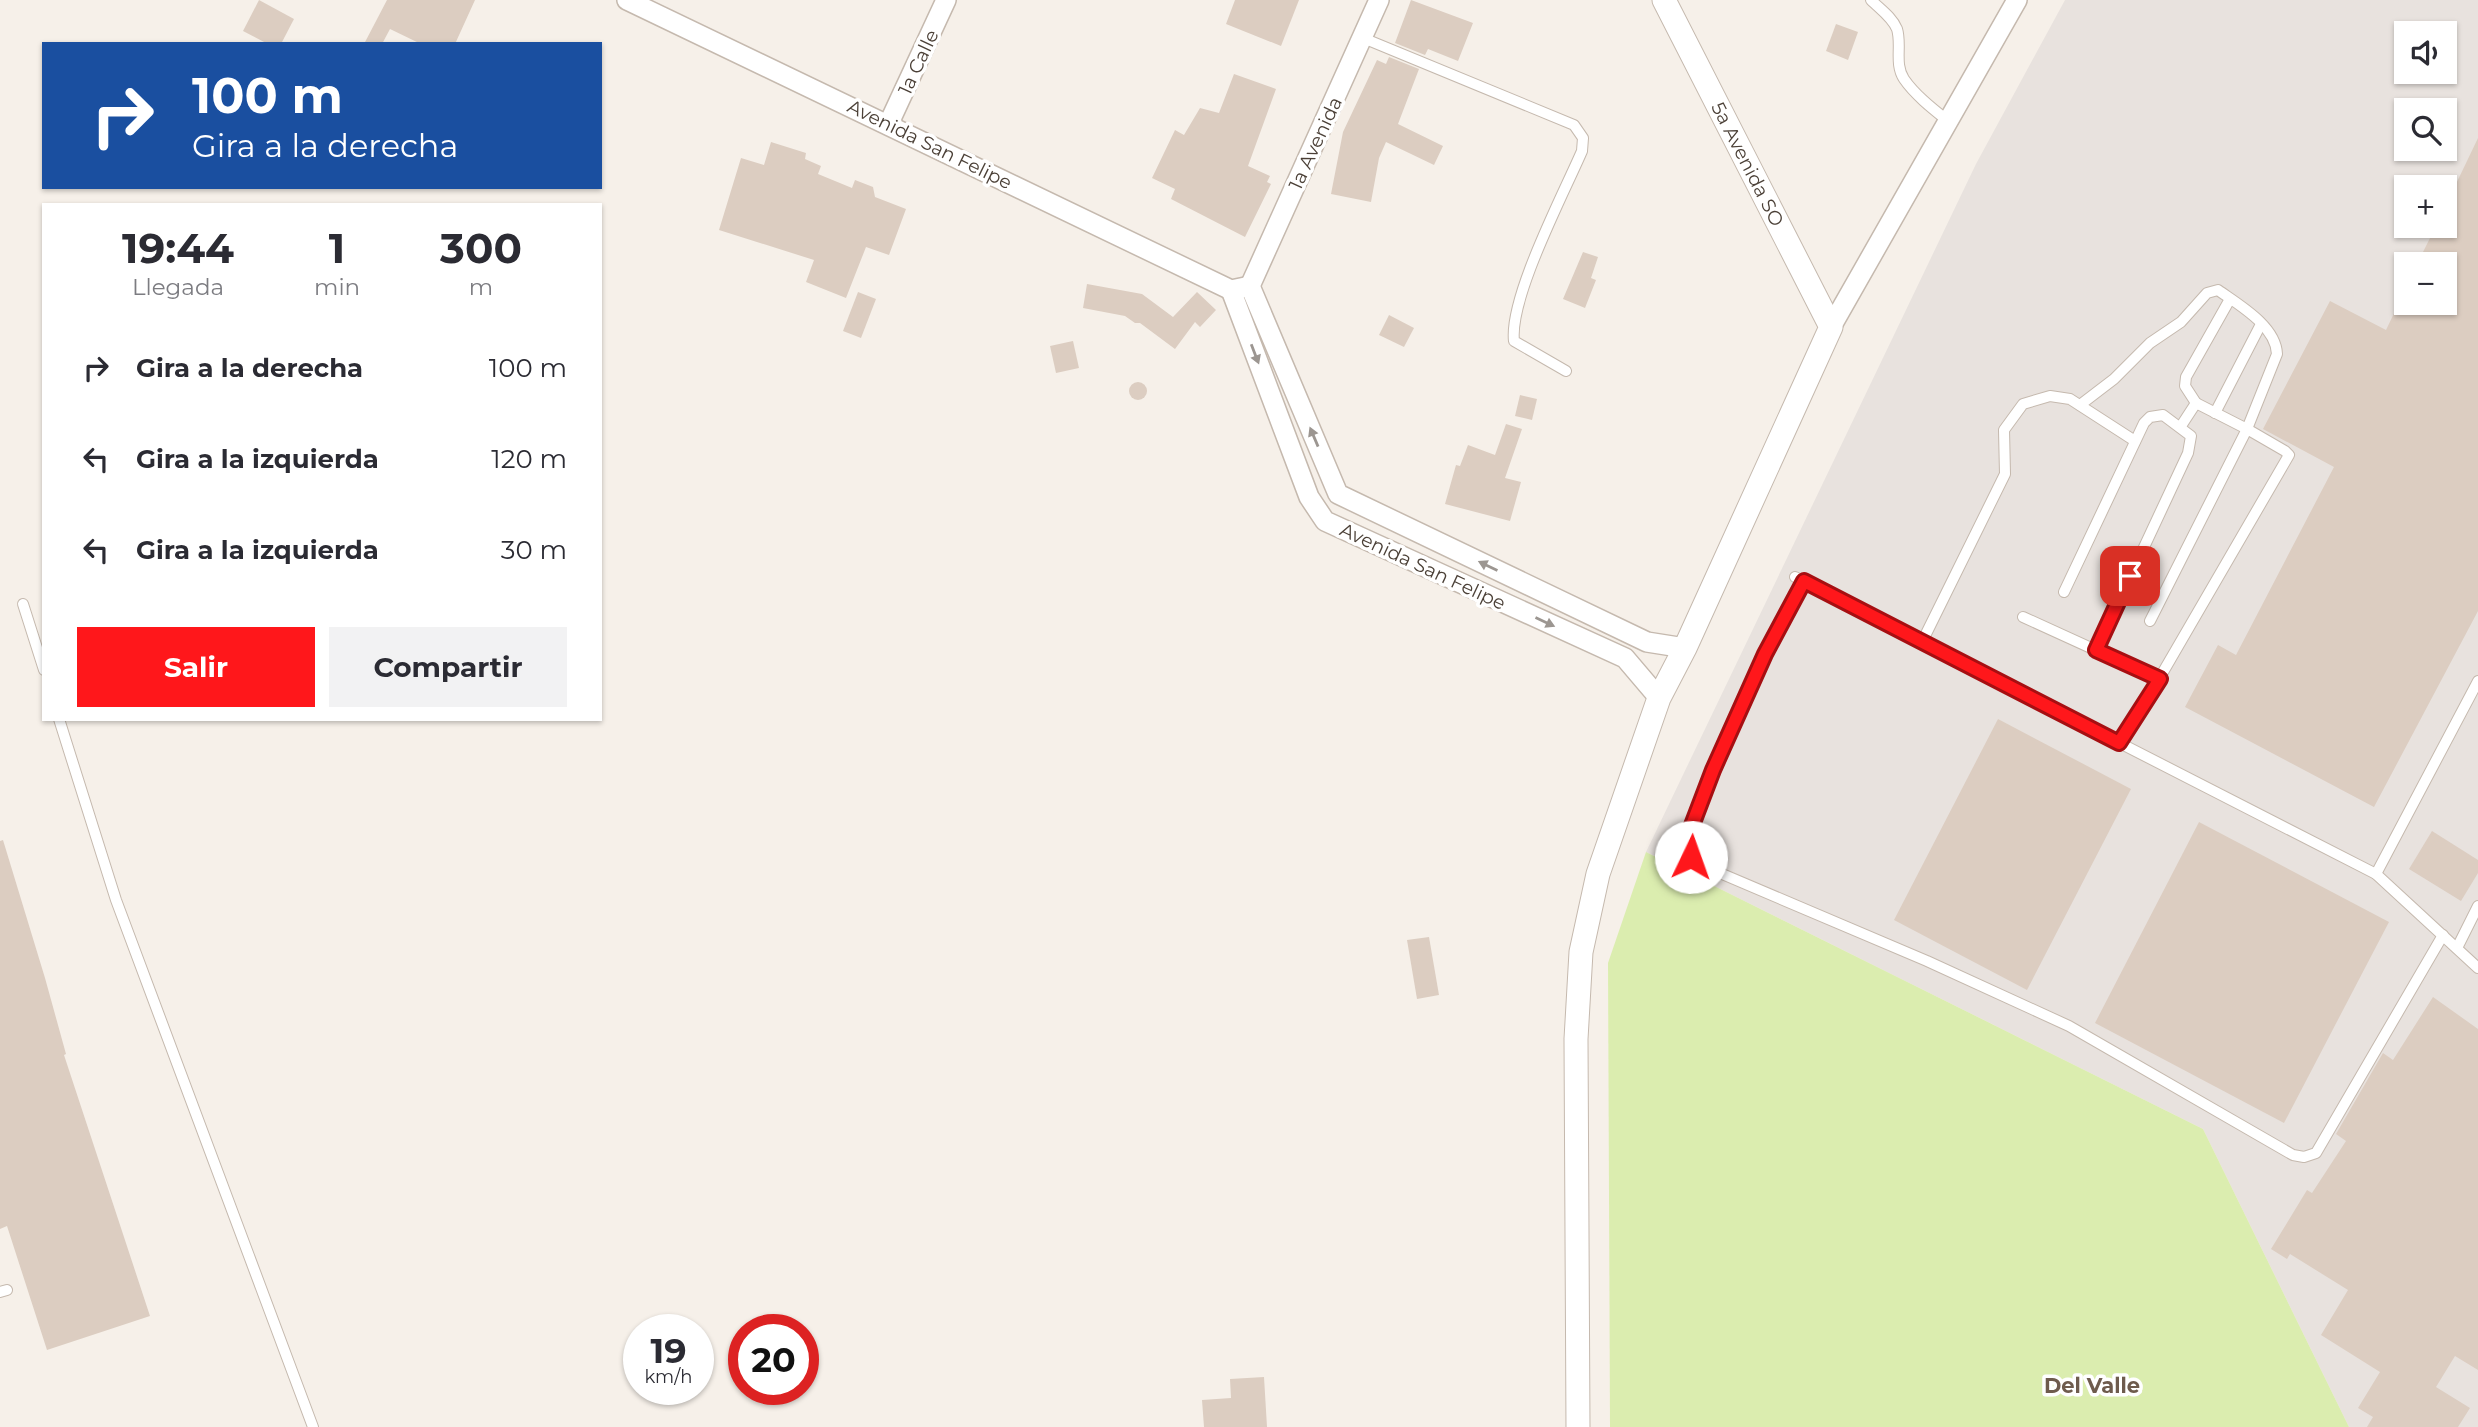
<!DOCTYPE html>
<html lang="es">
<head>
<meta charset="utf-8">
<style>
	body { margin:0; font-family:Montserrat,sans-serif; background:#f2f2f3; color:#2b2b33; height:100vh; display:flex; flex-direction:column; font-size:26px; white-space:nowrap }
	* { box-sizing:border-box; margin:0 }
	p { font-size:23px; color:#7c7c81 }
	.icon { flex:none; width:38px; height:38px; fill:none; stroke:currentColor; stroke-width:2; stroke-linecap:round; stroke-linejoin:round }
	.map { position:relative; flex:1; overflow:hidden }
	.drawer { position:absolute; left:42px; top:203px; width:560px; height:518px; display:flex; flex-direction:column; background:#fff; border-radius:0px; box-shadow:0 2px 5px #0004 }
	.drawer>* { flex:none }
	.banner { position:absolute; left:42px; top:42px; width:560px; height:147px; border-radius:0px; box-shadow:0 2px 5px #0004; background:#1a4fa0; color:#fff; overflow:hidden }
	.fabs { position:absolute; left:2394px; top:21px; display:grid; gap:14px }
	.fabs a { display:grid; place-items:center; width:63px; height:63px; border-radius:0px; background:#fff; box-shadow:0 2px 5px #0004; font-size:35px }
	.speed { position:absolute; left:623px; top:1314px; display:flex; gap:14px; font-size:35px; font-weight:700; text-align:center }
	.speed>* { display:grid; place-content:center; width:91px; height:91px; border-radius:50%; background:#fff; box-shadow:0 2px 5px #0004; line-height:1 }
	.speed small { font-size:18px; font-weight:400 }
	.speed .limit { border:10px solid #d22; background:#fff; color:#111 }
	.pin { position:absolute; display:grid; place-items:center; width:60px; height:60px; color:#fff; margin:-30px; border-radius:14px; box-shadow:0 4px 10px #0006 }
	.me { position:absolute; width:77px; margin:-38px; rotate:3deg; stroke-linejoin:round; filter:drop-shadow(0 0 5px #0008) }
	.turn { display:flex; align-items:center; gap:24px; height:147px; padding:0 35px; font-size:32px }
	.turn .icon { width:91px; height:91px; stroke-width:2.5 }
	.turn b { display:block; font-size:49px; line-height:60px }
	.eta { display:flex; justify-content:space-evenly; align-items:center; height:119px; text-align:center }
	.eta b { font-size:42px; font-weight:700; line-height:49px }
	.cta { display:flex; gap:14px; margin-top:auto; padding:14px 35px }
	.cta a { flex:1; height:80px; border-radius:0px; background:#ff171b; color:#fff; font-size:28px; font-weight:700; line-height:80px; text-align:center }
	.cta a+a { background:#f2f2f3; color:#2b2b33 }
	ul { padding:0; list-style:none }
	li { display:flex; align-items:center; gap:21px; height:91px; padding:0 35px }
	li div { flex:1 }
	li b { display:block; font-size:26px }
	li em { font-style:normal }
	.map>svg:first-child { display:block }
	.industrial { fill:#e8e2de; fill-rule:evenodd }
	.green { fill:#dbedaf }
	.building { fill:#dccdc1 }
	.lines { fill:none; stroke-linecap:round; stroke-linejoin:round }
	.service-casing { stroke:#c5b9ae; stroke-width:12 }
	.minor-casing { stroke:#c5b9ae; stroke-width:22 }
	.tertiary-casing { stroke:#c5b9ae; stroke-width:25 }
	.service { stroke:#fff; stroke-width:10 }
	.minor { stroke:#fff; stroke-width:19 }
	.tertiary { stroke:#fff; stroke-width:23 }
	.oneway { fill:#9c9691 }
	.route-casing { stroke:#a60f12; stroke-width:18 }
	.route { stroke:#ff171b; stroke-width:12 }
	.labels { text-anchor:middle; stroke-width:7; stroke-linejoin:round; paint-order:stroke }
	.street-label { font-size:19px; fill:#4b4037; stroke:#fff }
	.neighbourhood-label { font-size:21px; font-weight:bold; fill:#6e5b4d; stroke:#fff }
</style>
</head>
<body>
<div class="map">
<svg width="2478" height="1427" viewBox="0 0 2478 1427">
	<rect width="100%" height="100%" fill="#f6f0e9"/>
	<!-- industrial -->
	<path class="industrial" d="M2065,0H2478V1427H2349L2203,1129L1646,852L1976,164ZM2406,33H2445V72H2406ZM2406,110H2445V149H2406ZM2406,187H2445V226H2406ZM2406,264H2445V303H2406Z"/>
	<!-- green -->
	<path class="green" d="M1646,852L2203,1129L2349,1427H1610L1608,963Z"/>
	<!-- building -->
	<g class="building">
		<path d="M259,0L294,19L281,44H268L243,31Z"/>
		<path d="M387,0H475L455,44H421L390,29L382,44H364Z"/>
		<path d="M1235,0H1299L1281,46L1226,24Z"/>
		<path d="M1411,0L1473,23L1458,61L1428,49L1425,55L1395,43Z"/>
		<path d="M1836,24L1858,32L1848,60L1826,51Z"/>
		<path d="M1389,57L1419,69L1398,124L1443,146L1434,165L1386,142L1379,158L1371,202L1331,194L1343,132L1377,60L1386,64Z"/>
		<path d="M1234,74L1276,89L1248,166L1270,176L1267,182L1271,184L1245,237L1171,199L1175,189L1152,178L1175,130L1184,135L1200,108L1219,113Z"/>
		<path d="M2478,138V611L2374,807L2185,707L2218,645L2236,655L2334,467L2263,429L2330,301L2386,330L2399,303H2445V264H2417L2436,226H2445V207Z"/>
		<path d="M771,142L806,153L805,159L821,166L818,174L852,188L855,180L873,187L875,197L906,209L889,255L866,247L846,298L806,282L814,260L719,230L741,158L764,165Z"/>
		<path d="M1583,252L1598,257L1591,278L1596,280L1585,308L1563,299Z"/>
		<path d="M1087,284L1142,294L1173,317L1197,292L1216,310L1200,327L1195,322L1175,349L1140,323H1135L1125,316L1083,308Z"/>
		<path d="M858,292L876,299L861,338L843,331Z"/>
		<path d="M1389,315L1414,328L1404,347L1379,335Z"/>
		<path d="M1073,341L1079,368L1056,373L1050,346Z"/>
		<circle cx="1138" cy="391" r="9"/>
		<path d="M1520,395L1537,399L1532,420L1515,416Z"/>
		<path d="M1506,424L1522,429L1505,478L1521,482L1510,521L1445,504L1456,465L1460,466L1468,445L1495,455Z"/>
		<path d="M1998,719L2131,789L2027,990L1894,920Z"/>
		<path d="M2199,822L2389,922L2284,1123L2095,1023Z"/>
		<path d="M2432,831L2478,860V873L2461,901L2409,869Z"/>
		<path d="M3,840L45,978L66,1054L64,1055L150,1316L47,1350L7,1226L0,1229V841Z"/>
		<path d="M1429,937L1439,995L1417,999L1407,940Z"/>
		<path d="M2433,997L2478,1029V1370L2455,1356L2436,1387L2470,1408L2458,1427H2367L2373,1417L2358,1408L2380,1372L2321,1335L2348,1290L2290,1254L2287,1259L2271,1249L2307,1190L2312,1193L2346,1141L2336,1134L2383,1053L2393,1060Z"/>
		<path d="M1264,1377L1267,1427H1204L1202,1400L1231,1398L1230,1379Z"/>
	</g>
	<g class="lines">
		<defs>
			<g id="service">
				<path d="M1871,0C1880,9 1892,17 1897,29C1902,45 1894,64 1904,79C1915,95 1933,109 1948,121"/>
				<path d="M1363,38L1574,125L1583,138L1582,151C1563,195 1509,298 1514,341L1566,371"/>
				<path d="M2196,403L2185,386L2186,377L2230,299"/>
				<path d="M2080,405L2114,379L2150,343L2181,322L2207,293L2218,290C2239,305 2276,326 2277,354L2247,429L2196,403L2181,426"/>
				<path d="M2215,413L2261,324"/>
				<path d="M1795,577L2376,874L2478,968"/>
				<path d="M1804,581L1765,654L1714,770L1686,841L1691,857L1701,865L1927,961L2069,1026L2293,1155L2304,1157L2316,1153L2443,935"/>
				<path d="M2064,592L2144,423L2150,417L2163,415L2191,436L2188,453L2096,650"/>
				<path d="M23,604L44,670"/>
				<path d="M2023,617L2159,679"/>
				<path d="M1923,640L2005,474L2004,430L2023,404L2050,396L2070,399L2135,441"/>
				<path d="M59,719L116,900L313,1427"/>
				<path d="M2119,743L2159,679L2289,455L2285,451L2247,429L2150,621"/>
				<path d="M2376,874L2478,681"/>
				<path d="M2457,948L2478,906"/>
				<path d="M0,1292L7,1290"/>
			</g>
			<g id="minor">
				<path d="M627,0L1231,290L1250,286"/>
				<path d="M889,123L946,0"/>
				<path d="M1250,286L1338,494L1647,642L1685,648"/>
				<path d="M1250,286L1379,0"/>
				<path d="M1231,290L1309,497L1325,521L1625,658L1659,698"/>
				<path d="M1831,327L2017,0"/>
			</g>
			<path id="tertiary" d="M1578,1427L1576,1039L1581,952L1598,874L1659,698L1685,648L1831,327L1664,0"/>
		</defs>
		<!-- service casing -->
		<use href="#service" class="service-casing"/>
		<!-- minor casing -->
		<use href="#minor" class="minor-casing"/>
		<!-- tertiary casing -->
		<use href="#tertiary" class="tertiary-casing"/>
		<!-- service -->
		<use href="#service" class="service"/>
		<!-- minor -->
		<use href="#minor" class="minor"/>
		<!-- tertiary -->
		<use href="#tertiary" class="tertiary"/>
	</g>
	<!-- one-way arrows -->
	<defs><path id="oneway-solid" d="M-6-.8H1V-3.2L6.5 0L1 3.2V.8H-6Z" transform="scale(1.75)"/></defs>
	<g class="oneway">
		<use href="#oneway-solid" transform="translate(1255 354) rotate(69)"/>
		<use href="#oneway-solid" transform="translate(1314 437) rotate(-113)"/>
		<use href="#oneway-solid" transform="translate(1488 566) rotate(-154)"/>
		<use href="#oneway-solid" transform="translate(1545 622) rotate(25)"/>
	</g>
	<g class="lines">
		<defs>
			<path id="route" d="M1691,857L1686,841L1713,770L1765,654L1804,581L2119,743L2160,679L2096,650L2130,576"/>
		</defs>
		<!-- route casing -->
		<use href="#route" class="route-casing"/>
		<!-- route -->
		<use href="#route" class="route"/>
	</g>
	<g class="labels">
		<!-- street labels -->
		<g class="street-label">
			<text transform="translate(918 62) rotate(-65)" y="7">1a Calle</text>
			<text transform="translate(1315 143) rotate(-65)" y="7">1a Avenida</text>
			<text transform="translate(930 144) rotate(26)" y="7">Avenida San Felipe</text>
			<text transform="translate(1748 164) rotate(63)" y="7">5a Avenida SO</text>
			<text transform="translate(1423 566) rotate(25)" y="7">Avenida San Felipe</text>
		</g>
		<!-- neighbourhood labels -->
		<g class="neighbourhood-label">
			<text x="2092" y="1393">Del Valle</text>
		</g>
	</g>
</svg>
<div class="fabs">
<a><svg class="icon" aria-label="sound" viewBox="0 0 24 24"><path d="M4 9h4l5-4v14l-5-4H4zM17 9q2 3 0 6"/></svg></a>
<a><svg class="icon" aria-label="search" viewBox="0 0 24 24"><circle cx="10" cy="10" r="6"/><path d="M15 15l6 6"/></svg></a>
<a>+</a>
<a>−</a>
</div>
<div class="speed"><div>19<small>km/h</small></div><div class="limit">20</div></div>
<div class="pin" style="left:2130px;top:576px;background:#d93025"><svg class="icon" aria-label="arrive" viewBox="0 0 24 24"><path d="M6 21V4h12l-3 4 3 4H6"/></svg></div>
<svg class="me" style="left:1691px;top:857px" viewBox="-20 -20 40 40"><circle r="19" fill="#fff"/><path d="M0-13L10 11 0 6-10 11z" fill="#ff171b"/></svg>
<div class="banner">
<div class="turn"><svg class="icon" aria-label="right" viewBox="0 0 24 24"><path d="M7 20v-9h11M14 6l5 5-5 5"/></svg><div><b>100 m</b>Gira a la derecha</div></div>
</div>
<section class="drawer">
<div class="eta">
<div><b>19:44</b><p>Llegada</p></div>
<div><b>1</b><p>min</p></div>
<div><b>300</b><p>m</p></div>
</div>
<ul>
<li><svg class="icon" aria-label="right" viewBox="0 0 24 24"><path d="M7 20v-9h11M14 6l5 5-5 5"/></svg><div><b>Gira a la derecha</b></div><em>100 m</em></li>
<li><svg class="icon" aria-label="left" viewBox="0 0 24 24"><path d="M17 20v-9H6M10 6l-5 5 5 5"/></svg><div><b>Gira a la izquierda</b></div><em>120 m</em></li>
<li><svg class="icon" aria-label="left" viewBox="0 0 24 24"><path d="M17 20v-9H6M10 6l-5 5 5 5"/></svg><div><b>Gira a la izquierda</b></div><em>30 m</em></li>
</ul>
<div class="cta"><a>Salir</a><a>Compartir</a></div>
</section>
</div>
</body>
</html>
